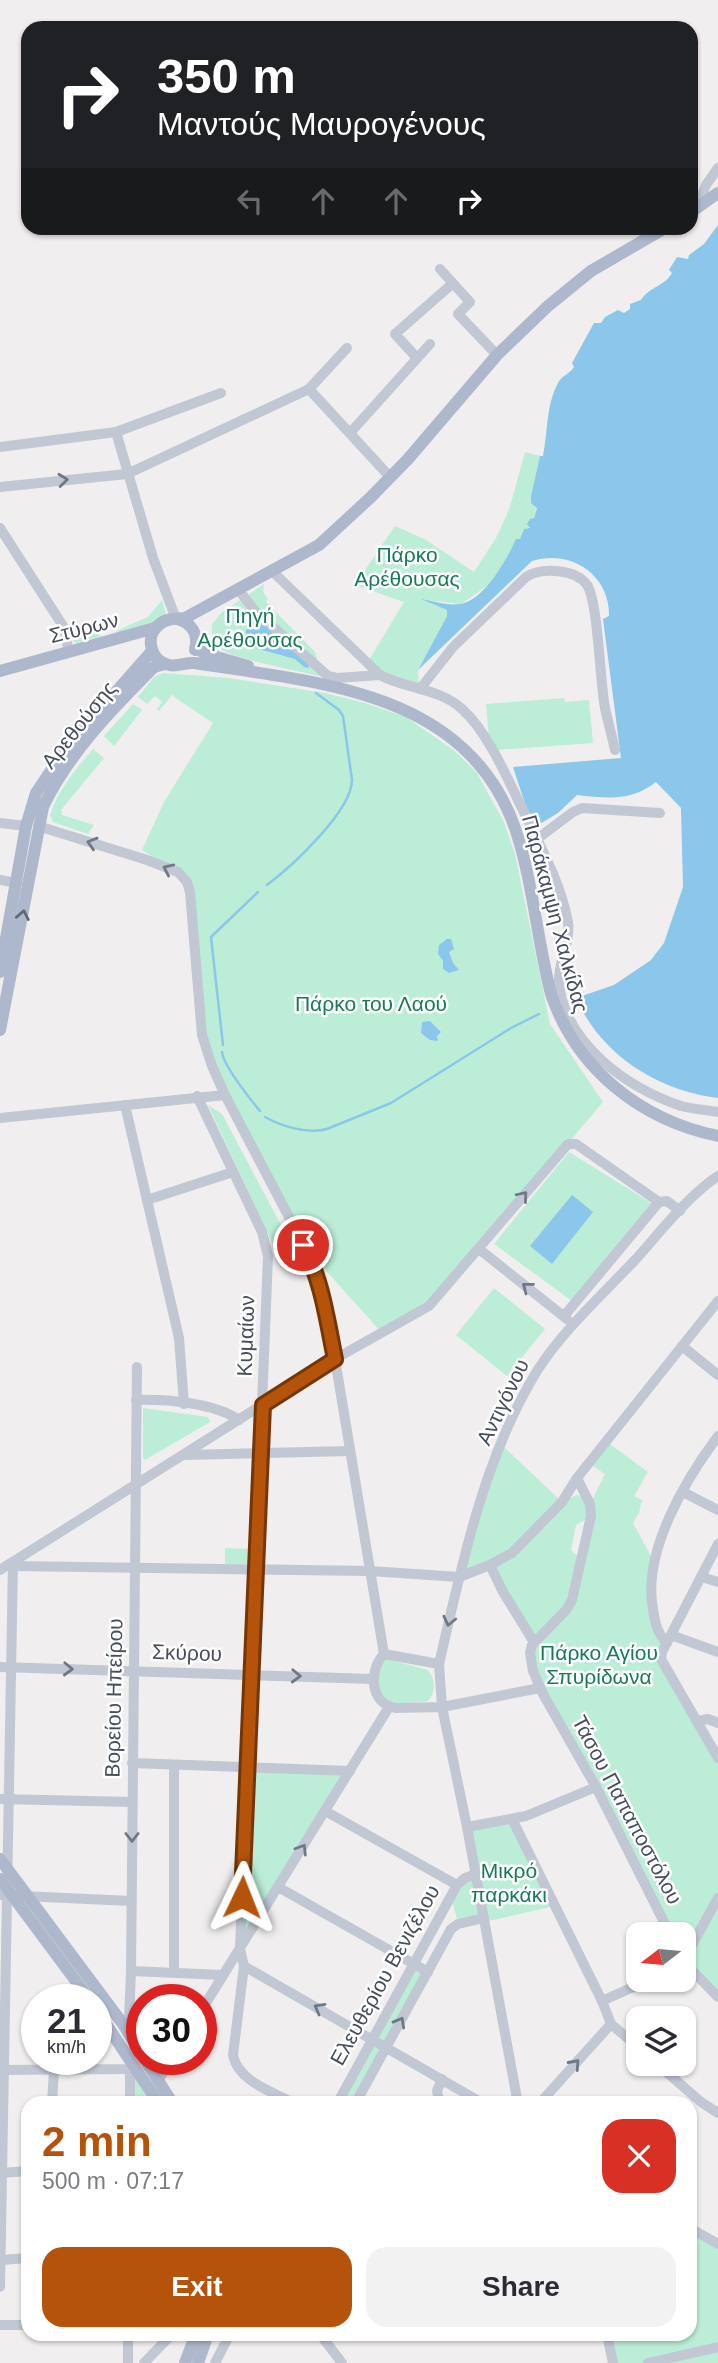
<!DOCTYPE html>
<html lang="en">
<head>
<meta charset="utf-8">
<style>
	body { margin:0; font-family:Arial,sans-serif; background:#f2f2f3; color:#2b2b33; height:100vh; display:flex; flex-direction:column; font-size:26px; white-space:nowrap }
	* { box-sizing:border-box; margin:0 }
	p { font-size:23px; color:#7c7c81 }
	.icon { flex:none; width:38px; height:38px; fill:none; stroke:currentColor; stroke-width:2; stroke-linecap:round; stroke-linejoin:round }
	.map { position:relative; flex:1; overflow:hidden }
	.details { position:absolute; left:21px; top:2096px; width:676px; height:245px; display:flex; flex-direction:column; background:#fff; border-radius:21px; box-shadow:0 2px 5px #0004 }
	.details>* { flex:none }
	.banner { position:absolute; left:21px; top:21px; width:677px; height:214px; border-radius:21px; box-shadow:0 2px 5px #0004; background:#202124; color:#fff; overflow:hidden }
	.needle { width:46px; rotate:254deg }
	.tools { position:absolute; left:626px; top:1922px; display:grid; gap:14px }
	.tools a { display:grid; place-items:center; width:70px; height:70px; border-radius:14px; background:#fff; box-shadow:0 2px 5px #0004; font-size:35px }
	.speed { position:absolute; left:21px; top:1984px; display:flex; gap:14px; font-size:35px; font-weight:700; text-align:center }
	.speed>* { display:grid; place-content:center; width:91px; height:91px; border-radius:50%; background:#fff; box-shadow:0 2px 5px #0004; line-height:1 }
	.speed small { font-size:18px; font-weight:400 }
	.speed .limit { border:10px solid #d22; background:#fff; color:#111 }
	.pin { position:absolute; display:grid; place-items:center; width:60px; height:60px; color:#fff; margin:-30px; border:4px solid #fff; border-radius:50%; box-shadow:0 2px 7px #0007 }
	.me { position:absolute; width:77px; margin:-38px; rotate:2deg; stroke-linejoin:round; filter:drop-shadow(0 0 5px #0008) }
	.turn { display:flex; align-items:center; gap:24px; height:147px; padding:0 21px; font-size:32px }
	.turn .icon { width:91px; height:91px; stroke-width:2.5 }
	.turn b { display:block; font-size:49px; line-height:60px }
	.lanes { display:flex; align-items:center; height:66px; padding:0 21px; background:#0003; justify-content:center; gap:35px; direction:ltr }
	.lanes .off { opacity:.35 }
	.round { display:grid; place-items:center; flex:none; width:74px; height:74px; border-radius:21px; background:#f2f2f3 }
	.headline { display:flex; align-items:center; justify-content:space-between; height:119px; padding:0 21px }
	h1 { font-size:42px; font-weight:600; line-height:52px; color:#b45309 }
	.button { display:flex; gap:14px; margin-top:auto; padding:14px 21px }
	.button a { flex:1; height:80px; border-radius:21px; background:#b45309; color:#fff; font-size:28px; font-weight:600; line-height:80px; text-align:center }
	.button a+a { background:#f2f2f3; color:#2b2b33 }
	.map>svg:first-child { display:block }
	.green { fill:#bceed7; fill-rule:evenodd }
	.water { fill:#8ac7ea }
	.lines { fill:none; stroke-linecap:round; stroke-linejoin:round }
	.stream { stroke:#8ac7ea; stroke-width:2.5 }
	.minor { stroke:#c1c7d3; stroke-width:10 }
	.major { stroke:#aeb8cc; stroke-width:12 }
	.oneway { stroke:#717885 }
	.oneway2 { stroke:#606877 }
	.route-casing { stroke:#753606; stroke-width:18 }
	.route { stroke:#b45309; stroke-width:12 }
	.labels { text-anchor:middle; stroke-width:5; stroke-linejoin:round; paint-order:stroke }
	.park-label { font-size:21px; fill:#187a59; stroke:#fff }
	.street-label { font-size:21px; fill:#464e5b; stroke:#fff }
</style>
</head>
<body>
<div class="map">
<svg width="718" height="2363" viewBox="0 0 718 2363">
	<rect width="100%" height="100%" fill="#f0eeee"/>
	<!-- green -->
	<g class="green">
		<path d="M525,452L540,456L531,496L537,507L530,528L520,539L516,540L494,581L461,604L424,600L447,610V616L418,670L419,685L387,674L369,660L404,602L355,585L395,526L426,540L474,572L496,538L509,510Z"/>
		<path d="M264,584L263,592L268,599L266,602L315,652L323,677C303,672 234,659 221,649C213,643 211,633 212,624L221,613Z"/>
		<path d="M162,600L167,617C153,623 131,637 116,631L148,617Z"/>
		<path d="M72,625L102,636L77,643L74,642L69,631Z"/>
		<path d="M163,673L229,678L325,693L365,703L406,717L456,752L477,773L504,822L515,854L550,1024L603,1102L446,1288L382,1333L303,1245L225,1095L202,1035L190,892L178,872L142,850L164,802L213,723L174,697L173,694L159,711L157,709L162,702L155,696L147,704L138,697L154,677Z"/>
		<path d="M564,698L565,702L589,700L593,743L497,750L489,740L486,704Z"/>
		<path d="M133,704L142,710L114,746L104,736Z"/>
		<path d="M93,749L104,758L61,810L62,815L94,825L88,834L53,822L50,815C58,790 76,769 93,749Z"/>
		<path d="M208,1105L222,1114L299,1259L284,1248L277,1253Z"/>
		<path d="M569,1152L656,1206L572,1301L494,1244Z"/>
		<path d="M494,1288L545,1329L507,1376L456,1335Z"/>
		<path d="M143,1408L208,1417L210,1422L145,1460L143,1458Z"/>
		<path d="M607,1442L648,1472L634,1496L642,1500L639,1513L633,1523L653,1560L658,1634L667,1643L662,1652L718,1758V1997L684,1962V1934H670L543,1694L531,1648L491,1565L459,1577L502,1445L562,1502L577,1495L584,1497L590,1504L605,1474L590,1464ZM590,1517L581,1559L571,1550L576,1525Z"/>
		<path d="M225,1548L250,1549L249,1564H225Z"/>
		<path d="M386,1659L428,1670C436,1681 436,1691 428,1701L395,1704L385,1701L375,1679Z"/>
		<path d="M247,1767L350,1771L240,1949Z"/>
		<path d="M512,1819L555,1906L484,1922L458,1924L451,1895L476,1874L467,1827Z"/>
		<path d="M413,1964L428,1972L357,2102L343,2094Z"/>
		<path d="M145,2060H169L158,2081L173,2103L130,2104V2069L148,2084L157,2081Z"/>
		<path d="M690,2228L718,2244V2363H613L607,2335L690,2334Z"/>
	</g>
	<!-- water -->
	<g class="water">
		<path d="M718,225V1098C658,1091 601,1055 576,998L614,985L651,960L664,943L683,887L681,808L656,782C630,802 608,798 577,795L558,813L538,825L531,822L513,767L621,758L603,619L609,616C610,574 570,549 532,561L418,670L447,616V610L421,599C433,601 448,606 460,604C484,601 507,559 516,539H520L524,529L530,528L527,524L530,519L534,518L537,508L531,503V496L540,456H543C548,431 546,405 558,383C562,375 570,374 574,367L572,363L594,323H601L605,317L618,310L624,313L630,309V304L641,300C649,287 665,286 672,273L669,270L677,257L688,259L689,255L704,244Z"/>
		<path d="M256,617L308,663L309,668L304,667L295,659L248,646L245,642L246,630Z"/>
		<path d="M447,939H451L454,949L449,952L453,963L459,970L449,973L443,969V961L438,954L439,945Z"/>
		<path d="M430,1021L441,1032L437,1036L438,1041L430,1040L421,1033L422,1022Z"/>
		<path d="M572,1195L593,1212L552,1264L530,1246Z"/>
	</g>
	<g class="lines">
		<!-- stream -->
		<g class="stream">
			<path d="M267,885C291,867 352,811 352,780L343,716L339,710L316,693"/>
			<path d="M223,1045L211,937L258,892"/>
			<path d="M222,1052C223,1065 250,1099 260,1111"/>
			<path d="M265,1117C283,1127 308,1134 327,1129L391,1103L511,1028L539,1014"/>
		</g>
		<!-- minor -->
		<g class="minor">
			<path d="M697,208L706,185L718,168"/>
			<path d="M440,269L470,302L458,314L497,355"/>
			<path d="M417,358L395,334L452,284"/>
			<path d="M309,389L390,477"/>
			<path d="M116,432L153,558L176,619"/>
			<path d="M350,433L430,344"/>
			<path d="M0,447L116,432L221,393"/>
			<path d="M0,487L127,474L309,389L347,348"/>
			<path d="M0,528L63,626L69,651"/>
			<path d="M272,571L380,675C406,689 439,688 462,709C486,730 506,775 520,804C538,842 560,880 568,922C571,943 557,963 559,984C566,1045 628,1088 681,1106C693,1109 706,1110 718,1112"/>
			<path d="M238,589L254,610L328,676L337,678L380,675"/>
			<path d="M420,689L453,647L526,577C542,567 576,569 587,585C598,600 600,683 605,708C608,722 612,736 615,750"/>
			<path d="M0,823L26,826"/>
			<path d="M38,826L147,860L178,872L187,882L190,892L202,1035L212,1066L225,1095L313,1263L320,1285L335,1359L384,1654"/>
			<path d="M537,839L573,812L582,808L660,813"/>
			<path d="M0,880L17,883"/>
			<path d="M197,1096L262,1232L268,1256L240,1949L244,1966L233,2055C238,2082 274,2092 295,2104"/>
			<path d="M125,1105L179,1338L184,1404"/>
			<path d="M0,1118L225,1095"/>
			<path d="M147,1200L233,1172"/>
			<path d="M479,1249L567,1319"/>
			<path d="M564,1316L659,1202"/>
			<path d="M682,1346L718,1375"/>
			<path d="M136,1400C166,1399 215,1403 239,1420"/>
			<path d="M186,1455L350,1451"/>
			<path d="M577,1478L590,1504L591,1516L572,1600L566,1610L532,1645L530,1653L533,1671L543,1694L596,1787L670,1934"/>
			<path d="M683,1492L718,1510"/>
			<path d="M718,1544L662,1652L661,1659L718,1758"/>
			<path d="M490,1565L503,1592L534,1642"/>
			<path d="M13,1566L370,1571L459,1577L490,1565L512,1553L562,1502L577,1478L718,1301"/>
			<path d="M0,1570L335,1359L429,1306L568,1144H576L659,1202L667,1201L680,1211"/>
			<path d="M702,1577L718,1582"/>
			<path d="M671,1635L718,1652"/>
			<path d="M667,1643C657,1633 655,1623 653,1609C642,1553 685,1480 718,1436"/>
			<path d="M439,1664C462,1565 483,1459 537,1371C563,1330 602,1295 636,1259C661,1231 687,1197 718,1176"/>
			<path d="M0,1667L373,1679"/>
			<path d="M697,1721L708,1719L718,1723"/>
			<path d="M132,1763L350,1771"/>
			<path d="M174,1765V1973"/>
			<path d="M0,1799L132,1802"/>
			<path d="M325,1811L457,1885"/>
			<path d="M512,1819L602,2001L611,2024L639,2048"/>
			<path d="M467,1827L526,1816L596,1787"/>
			<path d="M278,1887L428,1972"/>
			<path d="M0,1895L131,1901"/>
			<path d="M684,1962L718,1997"/>
			<path d="M684,1964L687,1954L718,1898"/>
			<path d="M244,1966L484,2104"/>
			<path d="M131,1971L223,1975"/>
			<path d="M602,2001L651,1979"/>
			<path d="M201,2011L389,1707"/>
			<path d="M124,2027L129,2019L131,1971L137,1367"/>
			<path d="M656,2063L701,2102L718,2113"/>
			<path d="M0,2070L130,2069L135,2065"/>
			<path d="M158,2081L171,2060"/>
			<path d="M52,2104L54,2070"/>
			<path d="M130,2104V2069"/>
			<path d="M337,2104L457,1885L465,1878L476,1874"/>
			<path d="M355,2104L451,1929L458,1924L484,1918"/>
			<path d="M440,2104L437,2091L442,2079"/>
			<path d="M518,2104L467,1827L442,1707L439,1664L384,1654C368,1671 370,1704 396,1708L442,1707L540,1688"/>
			<path d="M539,2104L611,2024"/>
			<path d="M0,2173L28,2171"/>
			<path d="M690,2228L718,2244"/>
			<path d="M0,2260L28,2258"/>
			<path d="M0,2287L13,1562"/>
			<path d="M0,2325H28"/>
			<path d="M128,2334V2363"/>
			<path d="M320,2334L342,2363"/>
			<path d="M607,2334L613,2363"/>
			<path d="M144,2363L172,2334"/>
			<path d="M215,2363L230,2334"/>
			<path d="M648,2363L718,2347"/>
		</g>
		<!-- major -->
		<g class="major">
			<path d="M691,212L718,193"/>
			<path d="M665,228L591,271L548,306L497,355L408,459L371,497L319,545L185,618C177,619 166,618 160,624C144,635 150,661 169,665C178,667 186,662 195,663C318,683 466,690 515,828C533,881 537,940 551,994C577,1070 641,1120 718,1136"/>
			<path d="M177,619C192,623 199,634 195,650"/>
			<path d="M197,645L203,653L248,666"/>
			<path d="M0,671L155,628"/>
			<path d="M0,972L26,826L36,793L64,751L152,651"/>
			<path d="M0,1030L43,807C68,754 113,708 154,667L165,664"/>
			<path d="M0,1859L123,2024L142,2055"/>
			<path d="M0,1879L90,2000"/>
			<path d="M96,2009L159,2104"/>
			<path d="M145,2060L173,2104"/>
			<path d="M185,2363L196,2334"/>
			<path d="M198,2363L208,2334"/>
		</g>
	</g>
	<!-- one-way arrows -->
	<defs><path id="oneway-chevron" d="M-2-3.5L2.5 0L-2 3.5" fill="none" stroke-width="1.6" stroke-linecap="round" stroke-linejoin="round" transform="scale(1.75)"/></defs>
	<g class="oneway">
		<use href="#oneway-chevron" transform="translate(63 480) rotate(-6)"/>
		<use href="#oneway-chevron" transform="translate(92 843) rotate(-163)"/>
		<use href="#oneway-chevron" transform="translate(168 869) rotate(-155)"/>
		<use href="#oneway-chevron" transform="translate(523 1196) rotate(-50)"/>
		<use href="#oneway-chevron" transform="translate(527 1287) rotate(-142)"/>
		<use href="#oneway-chevron" transform="translate(449 1621) rotate(103)"/>
		<use href="#oneway-chevron" transform="translate(68 1669) rotate(2)"/>
		<use href="#oneway-chevron" transform="translate(296 1676) rotate(2)"/>
		<use href="#oneway-chevron" transform="translate(132 1837) rotate(90)"/>
		<use href="#oneway-chevron" transform="translate(302 1849) rotate(-58)"/>
		<use href="#oneway-chevron" transform="translate(319 2008) rotate(-151)"/>
		<use href="#oneway-chevron" transform="translate(400 2022) rotate(-61)"/>
		<use href="#oneway-chevron" transform="translate(575 2064) rotate(-48)"/>
	</g>
	<use class="oneway2" href="#oneway-chevron" transform="translate(23 915) rotate(-79)"/>
	<g class="lines">
		<defs>
			<path id="route" d="M242,1897L263,1405L335,1359C327,1320 322,1280 303,1245"/>
		</defs>
		<!-- route casing -->
		<use href="#route" class="route-casing"/>
		<!-- route -->
		<use href="#route" class="route"/>
	</g>
	<g class="labels">
		<!-- park labels -->
		<g class="park-label">
			<text x="407" y="562">Πάρκο<tspan x="407" dy="24">Αρέθουσας</tspan></text>
			<text x="250" y="623">Πηγή<tspan x="250" dy="24">Αρέθουσας</tspan></text>
			<text x="371" y="1011">Πάρκο του Λαού</text>
			<text x="599" y="1660">Πάρκο Αγίου<tspan x="599" dy="24">Σπυρίδωνα</tspan></text>
			<text x="509" y="1878">Μικρό<tspan x="509" dy="24">παρκάκι</tspan></text>
		</g>
		<!-- street labels -->
		<g class="street-label">
			<text transform="translate(84 628) rotate(-14)" y="7">Στύρων</text>
			<text transform="translate(79 725) rotate(-51)" y="7">Αρεθούσης</text>
			<text transform="translate(555 914) rotate(75)" y="7">Παράκαμψη Χαλκίδας</text>
			<text transform="translate(246 1336) rotate(-88)" y="7">Κυμαίων</text>
			<text transform="translate(503 1402) rotate(-64)" y="7">Αντιγόνου</text>
			<text transform="translate(187 1653) rotate(2)" y="7">Σκύρου</text>
			<text transform="translate(114 1698) rotate(-89)" y="7">Βορείου Ηπείρου</text>
			<text transform="translate(627 1810) rotate(62)" y="7">Τάσου Παπαποστόλου</text>
			<text transform="translate(385 1975) rotate(-61)" y="7">Ελευθερίου Βενιζέλου</text>
		</g>
	</g>
</svg>
<div class="tools">
<a><svg class="needle" viewBox="-14 -14 28 28"><path d="M0-13l5 13h-10z" fill="#e53935"/><path d="M0 13l5-13h-10z" fill="#7c7c81"/></svg></a>
<a><svg class="icon" aria-label="layers" viewBox="0 0 24 24"><path d="M12 4l9 5-9 5-9-5zM3 14l9 5 9-5"/></svg></a>
</div>
<div class="speed"><div>21<small>km/h</small></div><div class="limit">30</div></div>
<div class="pin" style="left:303px;top:1245px;background:#d93025"><svg class="icon" aria-label="arrive" viewBox="0 0 24 24"><path d="M6 21V4h12l-3 4 3 4H6"/></svg></div>
<svg class="me" style="left:242px;top:1897px" viewBox="-20 -20 40 40"><path d="M0-17L14 15 0 8-14 15z" fill="#b45309" stroke="#fff" stroke-width="4"/></svg>
<div class="banner">
<div class="turn"><svg class="icon" aria-label="right" viewBox="0 0 24 24"><path d="M7 20v-9h11M14 6l5 5-5 5"/></svg><div><b>350 m</b>Μαντούς Μαυρογένους</div></div>
<div class="lanes"><svg class="icon off" aria-label="left" viewBox="0 0 24 24"><path d="M17 20v-9H6M10 6l-5 5 5 5"/></svg><svg class="icon off" aria-label="ahead" viewBox="0 0 24 24"><path d="M12 20V5M6 11l6-6 6 6"/></svg><svg class="icon off" aria-label="ahead" viewBox="0 0 24 24"><path d="M12 20V5M6 11l6-6 6 6"/></svg><svg class="icon" aria-label="right" viewBox="0 0 24 24"><path d="M7 20v-9h11M14 6l5 5-5 5"/></svg></div>
</div>
<section class="details">
<div class="headline"><div><h1>2 min</h1><p>500 m · 07:17</p></div><a class="round" style="background:#d93025;color:#fff"><svg class="icon" aria-label="close" viewBox="0 0 24 24"><path d="M6 6l12 12M18 6L6 18"/></svg></a></div>
<div class="button"><a>Exit</a><a>Share</a></div>
</section>
</div>
</body>
</html>
